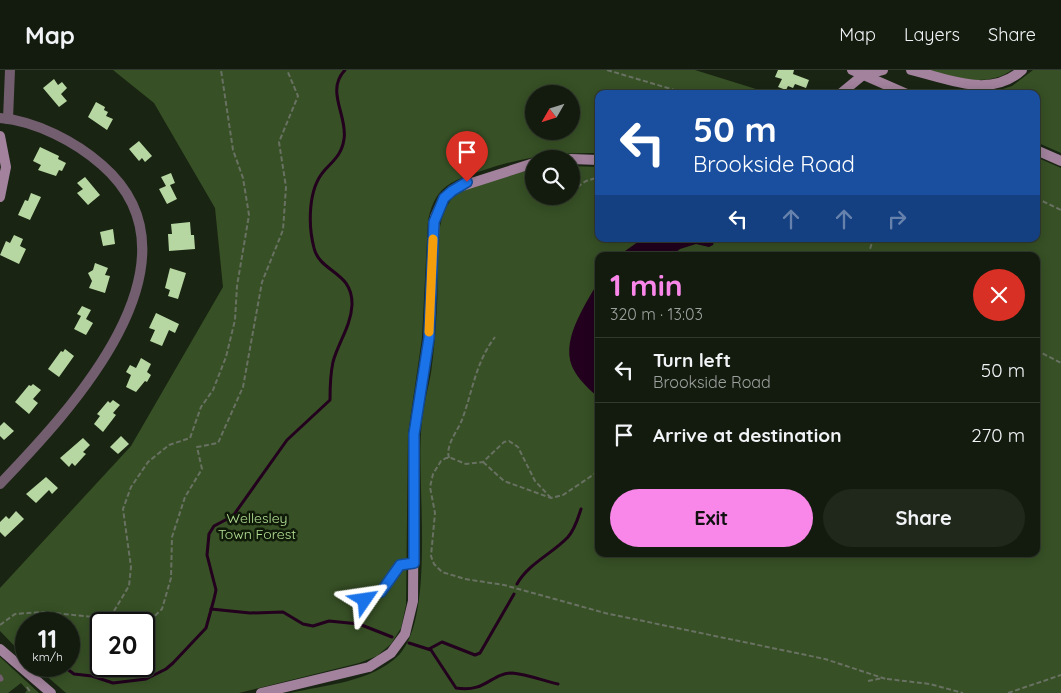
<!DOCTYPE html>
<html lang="en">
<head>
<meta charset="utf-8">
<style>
	body { margin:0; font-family:Quicksand,sans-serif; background:#20281c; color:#f1f3f6; height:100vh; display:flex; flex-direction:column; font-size:19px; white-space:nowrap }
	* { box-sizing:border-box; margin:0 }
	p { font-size:16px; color:#9da19e }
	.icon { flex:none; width:28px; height:28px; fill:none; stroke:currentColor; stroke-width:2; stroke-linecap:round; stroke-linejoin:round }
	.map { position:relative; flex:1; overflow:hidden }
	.details { position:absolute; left:595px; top:182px; width:445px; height:305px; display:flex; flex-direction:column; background:#131b0e; border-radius:10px; box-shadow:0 2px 12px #0003,0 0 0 1px #32392e }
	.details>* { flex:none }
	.top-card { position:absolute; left:595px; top:20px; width:445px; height:152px; border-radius:10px; box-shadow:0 2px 12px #0003,0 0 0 1px #32392e; background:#1a4fa0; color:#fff; overflow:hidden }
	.needle { width:32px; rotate:231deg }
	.tools { position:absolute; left:525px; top:15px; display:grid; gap:10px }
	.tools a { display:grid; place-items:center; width:55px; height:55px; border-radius:50%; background:#131b0e; box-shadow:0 2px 12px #0003,0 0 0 1px #32392e; font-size:25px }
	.speed { position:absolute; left:15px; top:542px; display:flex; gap:10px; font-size:25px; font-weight:700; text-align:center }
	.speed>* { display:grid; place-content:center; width:65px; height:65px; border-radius:50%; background:#131b0e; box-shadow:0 2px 12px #0003,0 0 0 1px #32392e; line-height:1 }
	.speed small { font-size:12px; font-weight:400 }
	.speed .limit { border:2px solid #111; border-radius:8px; background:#fff; color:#111 }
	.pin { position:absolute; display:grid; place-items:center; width:42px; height:42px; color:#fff; margin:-51px -21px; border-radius:50% 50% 50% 0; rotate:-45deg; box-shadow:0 0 5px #0007 }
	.pin .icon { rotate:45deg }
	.me { position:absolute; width:55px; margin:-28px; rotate:58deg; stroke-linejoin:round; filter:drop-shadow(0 0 4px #0008) }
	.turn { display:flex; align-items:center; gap:18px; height:105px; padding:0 15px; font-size:22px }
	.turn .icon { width:65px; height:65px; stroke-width:2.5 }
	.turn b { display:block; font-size:35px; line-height:42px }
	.lanes { display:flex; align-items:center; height:48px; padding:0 15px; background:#0003; justify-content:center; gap:25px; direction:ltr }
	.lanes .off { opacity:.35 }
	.round { display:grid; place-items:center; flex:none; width:52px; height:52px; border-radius:26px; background:#20281c }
	.summary { display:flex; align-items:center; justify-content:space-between; height:85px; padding:0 15px }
	h1 { font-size:30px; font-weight:700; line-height:38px; color:#f987e9 }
	.primary-button { display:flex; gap:10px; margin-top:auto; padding:10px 15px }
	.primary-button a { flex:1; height:58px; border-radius:30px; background:#f987e9; color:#111; font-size:20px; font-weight:700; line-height:58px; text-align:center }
	.primary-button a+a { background:#20281c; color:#f1f3f6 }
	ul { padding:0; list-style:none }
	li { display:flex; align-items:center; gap:15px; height:65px; padding:0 15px; border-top:1px solid #32392e }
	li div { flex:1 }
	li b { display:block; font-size:19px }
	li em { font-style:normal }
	header { display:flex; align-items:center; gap:30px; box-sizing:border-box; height:70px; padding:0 25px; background:#131b0e; border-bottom:1px solid #32392e }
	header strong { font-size:24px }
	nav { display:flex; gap:28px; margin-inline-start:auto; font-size:18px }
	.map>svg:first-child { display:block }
	.green { fill:#375025; fill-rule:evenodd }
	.water { fill:#22001e }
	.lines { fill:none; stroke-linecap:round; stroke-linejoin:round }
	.stream { stroke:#22001e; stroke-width:3 }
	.building { fill:#b7d7a2 }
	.path { stroke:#687162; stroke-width:2; stroke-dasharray:5 2.5; stroke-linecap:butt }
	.lane { stroke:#725e6f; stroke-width:5 }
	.street { stroke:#725e6f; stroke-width:10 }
	.secondary { stroke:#a2829c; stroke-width:10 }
	.route-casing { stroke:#114b97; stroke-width:12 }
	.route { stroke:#1a73e8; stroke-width:9 }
	.slow { stroke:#f59e0b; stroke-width:9 }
	.labels { text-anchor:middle; stroke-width:5; stroke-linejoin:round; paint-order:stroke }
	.park-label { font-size:14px; fill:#b3e095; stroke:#101a09 }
</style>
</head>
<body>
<header>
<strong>Map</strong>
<nav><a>Map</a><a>Layers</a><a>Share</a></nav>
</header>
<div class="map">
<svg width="1061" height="623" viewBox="0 0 1061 623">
	<rect width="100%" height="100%" fill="#192413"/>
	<!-- green -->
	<g class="green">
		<path d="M113,0H695L772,24H599V83C558,82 523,87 484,100C470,105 453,109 442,120C434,128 430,140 428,151L422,268L408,364L406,535L401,558L391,574L377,586L359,593L239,623H66L35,596H69V554H26V588L0,561V518L131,376L223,217L215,138L154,33ZM534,24H571V61H534ZM101,554H144V596H101Z"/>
		<path d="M922,0H1012C985,19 951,6 922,0Z"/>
		<path d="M1033,0H1061V83L1036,72V24H987L1012,16Z"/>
		<path d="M1036,87L1061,98V623H290C325,615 372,612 399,585C435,547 417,416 421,363C422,342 427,323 431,303C434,280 436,258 437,235C439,205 432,156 450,131C462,115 513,104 534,99V126H571V96L599,97V169H1036ZM599,186H1036V484H599Z"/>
		<path d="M0,587L39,623H25L27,620L21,613L8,623H0Z"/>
	</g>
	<!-- water -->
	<g class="water">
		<path d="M642,169H715L713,175L709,177L696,174L680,179L671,186H618Z"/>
		<path d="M599,210V328C590,320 581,312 575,302C557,273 586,235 599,210Z"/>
	</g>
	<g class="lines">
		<!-- stream -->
		<g class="stream">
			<path d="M517,514C529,493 552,484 568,467C575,459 578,448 581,439"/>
			<path d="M211,539L250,543L283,542L303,554L313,556L329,551L359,554L392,567"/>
			<path d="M409,573L431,580L456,618C486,623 491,603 512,603C527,604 544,611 558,614"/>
			<path d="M429,579L442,572L475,585L480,583L514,524"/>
			<path d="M63,596L74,604L92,606L113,613L146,609L166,599L173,593L206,558L214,529L216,520L207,485L209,464L214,456L233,446L287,370L330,330C330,321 331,301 333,292C338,273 351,256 352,235C353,201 320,203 314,178C308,155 308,119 324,101C334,90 342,84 344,69C348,46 325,21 345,0"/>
			<path d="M46,598L48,596"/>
		</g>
	</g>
	<!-- building -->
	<g class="building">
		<path d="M778,0H794L793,4L809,10L806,18L795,14L793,18L788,16L786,20L778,17L782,9L775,7Z"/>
		<path d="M54,9L58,15L62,12L67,18L61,24L67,31L59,37L43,18Z"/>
		<path d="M96,32L105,37L104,40L108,42L106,46L113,49L107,60L88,47Z"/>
		<path d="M139,71L152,86L145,92L142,88L139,91L129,79Z"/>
		<path d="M40,77L59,86L58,89L66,93L62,101L59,100L56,106L38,100L41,95L33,91Z"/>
		<path d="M171,103L175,113L170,115L177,129L167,134L159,119L166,116L161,107Z"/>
		<path d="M85,107L100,125L88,135L77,123L83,119L77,113Z"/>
		<path d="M31,123L41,127L30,150L18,145L25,130L28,131Z"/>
		<path d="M190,152L191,165H194L195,179L169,181L168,164H172L171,154Z"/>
		<path d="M113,159L115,174L103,176L100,162Z"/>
		<path d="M14,165L23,169L20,176L26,179L19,194L0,185L6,171L10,173Z"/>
		<path d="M95,193L108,198L105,205L110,206L105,223L89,218L92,211L88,203L93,200Z"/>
		<path d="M170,198L186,203L178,229L168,226L170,220L165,218Z"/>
		<path d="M82,236L91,240L86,249L93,253L86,265L74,259L81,246L77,244Z"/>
		<path d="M156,243L179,254L175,263L169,260L162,276L150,271L155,260L149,258Z"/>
		<path d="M65,279L74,286L59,307L48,299L61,281L63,282Z"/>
		<path d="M141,288L151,294L147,302L151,305L147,312L145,311L136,322L126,317L131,305L126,302L130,295L136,298Z"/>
		<path d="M33,314L41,320L33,329L38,333L29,344L15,332L29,315L31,316Z"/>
		<path d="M113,330L120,335L113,343L116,345L103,362L94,354L100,346L97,344L108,331L110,333Z"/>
		<path d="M4,352L14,361L4,370L0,366V356Z"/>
		<path d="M121,366L129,374L118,384L110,377Z"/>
		<path d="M83,368L90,375L83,382L86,384L84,386L75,396L72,393L69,397L60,388Z"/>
		<path d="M46,407L58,418L52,424L49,420L36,433L26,424Z"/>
		<path d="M16,441L24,449L5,467L0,462V452L6,446L9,449Z"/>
	</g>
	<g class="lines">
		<!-- path -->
		<g class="path">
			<path d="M607,0L688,24"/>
			<path d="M571,121L586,111L599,107"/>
			<path d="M1036,128L1061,140"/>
			<path d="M868,186L873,169"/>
			<path d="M1036,280L1061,293"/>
			<path d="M449,388C445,374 459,360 463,347C473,319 476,292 495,267"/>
			<path d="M483,392L504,411L551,428L563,425L599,401"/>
			<path d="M551,428L535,411L518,377L509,371L504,372L483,392L466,394L451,388H446L441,391L433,404L430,417L435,443L431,486L434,494L442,502L465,509L504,515L605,543L825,589L886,609"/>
			<path d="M104,548L110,554"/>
			<path d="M0,555L15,544L43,542L104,548L114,541L129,516L131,497L123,439L131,417L148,392L169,375L190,368L201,337L213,320L226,287L235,250L237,216L249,145L243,108L233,80L221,0"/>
			<path d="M144,556L162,539L171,508L172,467L185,427L202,399L197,377L218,373L243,317L262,212L283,160L286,117L279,72L298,26L287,0"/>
			<path d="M887,609L930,614L963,623"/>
			<path d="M868,611L883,608"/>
			<path d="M27,617L31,623"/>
			<path d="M1008,623L1061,605"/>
		</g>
		<!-- lane -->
		<g class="lane">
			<path d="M381,522L371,535L365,532V528L368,525L381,522L399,496L413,493"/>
			<path d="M0,607L1,609"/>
		</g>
		<!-- street -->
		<g class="street">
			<path d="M0,48C36,51 76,72 102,95C212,191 69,342 0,414"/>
			<path d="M8,49L10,0"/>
		</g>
		<!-- secondary -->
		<g class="secondary">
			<path d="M852,0L907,24"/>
			<path d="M911,0C949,9 990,29 1022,0"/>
			<path d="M865,5L883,0"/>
			<path d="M840,24L868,1"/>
			<path d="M0,66L6,97L0,127"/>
			<path d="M1036,80L1061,91"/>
			<path d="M571,89L599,90"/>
			<path d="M0,579L51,623"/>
			<path d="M261,623L369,597L391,583L405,564L413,531L414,364L429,268L435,147L444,128L456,118L534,93"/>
		</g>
	</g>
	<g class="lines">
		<defs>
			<path id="route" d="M365,530L368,525L381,522L400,495L414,493V364L429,268L434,152L444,128L452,121L467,112"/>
		</defs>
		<!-- route casing -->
		<use href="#route" class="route-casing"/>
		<!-- route -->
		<use href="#route" class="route"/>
		<!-- slow -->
		<path class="slow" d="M429,262L433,169"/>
	</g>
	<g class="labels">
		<!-- park labels -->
		<g class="park-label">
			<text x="257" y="453">Wellesley<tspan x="257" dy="16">Town Forest</tspan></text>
		</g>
	</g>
</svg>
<div class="tools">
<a><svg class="needle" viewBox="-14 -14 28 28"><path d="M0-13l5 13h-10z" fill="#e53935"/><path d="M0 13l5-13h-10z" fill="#9da19e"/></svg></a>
<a><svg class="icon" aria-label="search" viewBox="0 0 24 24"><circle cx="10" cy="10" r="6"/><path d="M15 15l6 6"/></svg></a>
</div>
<div class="speed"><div>11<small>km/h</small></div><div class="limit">20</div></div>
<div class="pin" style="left:467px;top:112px;background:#d93025"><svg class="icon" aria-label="arrive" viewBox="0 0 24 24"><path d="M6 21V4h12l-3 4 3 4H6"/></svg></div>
<svg class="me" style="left:365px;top:530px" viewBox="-20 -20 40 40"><path d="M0-17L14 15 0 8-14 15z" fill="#1a73e8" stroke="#fff" stroke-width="4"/></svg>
<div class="top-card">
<div class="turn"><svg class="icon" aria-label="left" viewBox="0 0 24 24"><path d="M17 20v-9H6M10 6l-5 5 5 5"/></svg><div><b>50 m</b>Brookside Road</div></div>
<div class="lanes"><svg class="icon" aria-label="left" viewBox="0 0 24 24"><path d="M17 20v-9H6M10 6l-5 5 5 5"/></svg><svg class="icon off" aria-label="ahead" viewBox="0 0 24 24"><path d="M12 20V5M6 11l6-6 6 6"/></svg><svg class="icon off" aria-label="ahead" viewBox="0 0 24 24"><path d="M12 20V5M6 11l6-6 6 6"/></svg><svg class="icon off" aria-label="right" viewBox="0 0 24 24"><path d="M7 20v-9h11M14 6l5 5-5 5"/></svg></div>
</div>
<section class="details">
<div class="summary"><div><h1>1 min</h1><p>320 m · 13:03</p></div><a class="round" style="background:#d93025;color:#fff"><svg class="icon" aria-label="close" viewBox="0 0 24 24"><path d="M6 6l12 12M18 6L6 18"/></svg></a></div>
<ul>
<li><svg class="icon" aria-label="left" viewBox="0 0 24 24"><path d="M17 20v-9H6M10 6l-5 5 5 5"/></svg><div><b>Turn left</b><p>Brookside Road</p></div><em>50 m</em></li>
<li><svg class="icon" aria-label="arrive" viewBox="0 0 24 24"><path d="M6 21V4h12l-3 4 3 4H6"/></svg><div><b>Arrive at destination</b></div><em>270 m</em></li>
</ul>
<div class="primary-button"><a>Exit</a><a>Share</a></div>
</section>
</div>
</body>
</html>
